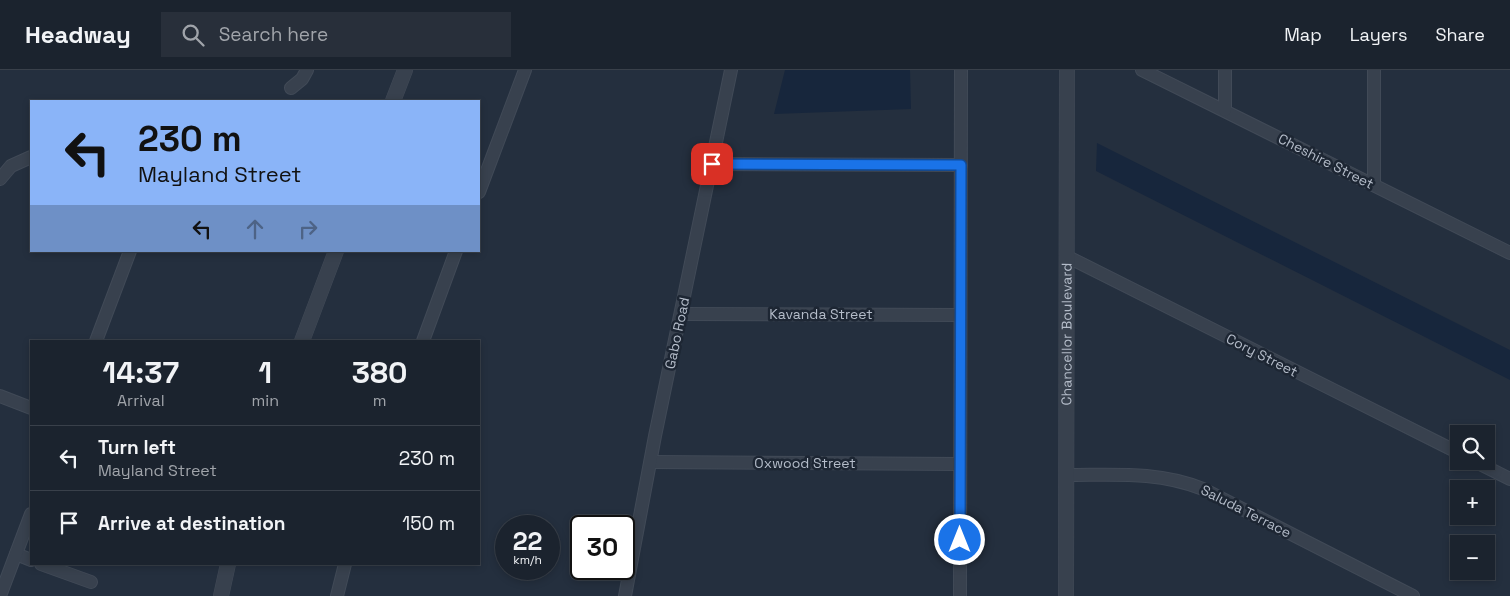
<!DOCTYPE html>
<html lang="en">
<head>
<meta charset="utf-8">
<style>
	body { margin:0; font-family:"Space Grotesk",sans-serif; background:#282f3a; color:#f1f3f6; height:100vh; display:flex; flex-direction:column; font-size:19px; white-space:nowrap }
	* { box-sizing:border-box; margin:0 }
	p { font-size:16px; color:#a0a4aa }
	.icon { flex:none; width:28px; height:28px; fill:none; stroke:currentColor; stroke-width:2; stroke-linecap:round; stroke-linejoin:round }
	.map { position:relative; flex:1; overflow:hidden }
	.side { position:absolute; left:30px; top:270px; width:450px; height:225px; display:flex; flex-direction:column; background:#1b232e; border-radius:0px; box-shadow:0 2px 8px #0003,0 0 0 1px #39404a }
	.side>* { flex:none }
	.banner { position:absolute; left:30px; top:30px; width:450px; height:152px; border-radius:0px; box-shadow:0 2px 8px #0003,0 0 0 1px #39404a; background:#8ab4f8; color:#111; overflow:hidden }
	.fabs { position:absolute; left:1450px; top:355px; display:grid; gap:10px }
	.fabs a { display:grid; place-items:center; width:45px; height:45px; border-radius:0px; background:#1b232e; box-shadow:0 2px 8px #0003,0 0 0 1px #39404a; font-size:25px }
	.speed { position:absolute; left:495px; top:445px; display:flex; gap:10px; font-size:25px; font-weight:700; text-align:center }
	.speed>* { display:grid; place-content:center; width:65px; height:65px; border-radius:50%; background:#1b232e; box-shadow:0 2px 8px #0003,0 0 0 1px #39404a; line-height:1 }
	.speed small { font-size:12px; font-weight:400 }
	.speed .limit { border:2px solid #111; border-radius:8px; background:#fff; color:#111 }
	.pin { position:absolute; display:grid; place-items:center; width:42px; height:42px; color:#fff; margin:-21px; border-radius:10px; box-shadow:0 2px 8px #0006 }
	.me { position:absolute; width:55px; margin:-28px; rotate:0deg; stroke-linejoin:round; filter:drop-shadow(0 0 4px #0008) }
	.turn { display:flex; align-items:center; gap:18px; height:105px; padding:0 25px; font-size:22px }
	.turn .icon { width:65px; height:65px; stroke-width:2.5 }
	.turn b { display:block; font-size:35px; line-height:42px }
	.lanes { display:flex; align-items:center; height:48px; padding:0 25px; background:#0003; justify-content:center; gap:25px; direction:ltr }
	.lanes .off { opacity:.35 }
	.eta { display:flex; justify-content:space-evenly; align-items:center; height:85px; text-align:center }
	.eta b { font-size:30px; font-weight:600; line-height:35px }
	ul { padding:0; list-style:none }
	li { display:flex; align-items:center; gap:15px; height:65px; padding:0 25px; border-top:1px solid #39404a }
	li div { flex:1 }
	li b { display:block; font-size:19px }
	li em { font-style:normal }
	header { display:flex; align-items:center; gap:30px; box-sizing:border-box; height:70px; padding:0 25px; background:#1b232e; border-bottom:1px solid #39404a }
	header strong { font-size:24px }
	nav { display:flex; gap:28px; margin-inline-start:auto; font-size:18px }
	.search { width:350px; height:45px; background:#282f3a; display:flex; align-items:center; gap:12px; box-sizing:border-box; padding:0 18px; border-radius:0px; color:#a0a4aa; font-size:19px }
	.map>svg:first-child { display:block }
	.water { fill:#17263c }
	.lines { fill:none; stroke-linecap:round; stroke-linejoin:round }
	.minor-casing { stroke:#414a57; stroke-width:14 }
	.tertiary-casing { stroke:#414a57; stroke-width:16 }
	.minor { stroke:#38414e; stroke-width:12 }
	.tertiary { stroke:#38414e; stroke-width:15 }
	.route-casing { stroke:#114b97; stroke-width:12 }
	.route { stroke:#1a73e8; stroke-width:9 }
	.labels { text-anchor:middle; stroke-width:5; stroke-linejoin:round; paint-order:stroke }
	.street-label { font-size:14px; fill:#b4bcc9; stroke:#1d2633 }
</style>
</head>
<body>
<header>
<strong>Headway</strong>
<div class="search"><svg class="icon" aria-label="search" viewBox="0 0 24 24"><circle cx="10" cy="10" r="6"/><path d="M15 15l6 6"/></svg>Search here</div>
<nav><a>Map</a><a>Layers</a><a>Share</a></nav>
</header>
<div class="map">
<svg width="1510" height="526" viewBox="0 0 1510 526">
	<rect width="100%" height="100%" fill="#242f3e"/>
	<!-- water -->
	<g class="water">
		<path d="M785,0H910L911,39L774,44Z"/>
		<path d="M1097,73L1510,280V310L1096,101Z"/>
	</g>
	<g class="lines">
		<defs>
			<g id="minor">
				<path d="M1142,0L1510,183"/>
				<path d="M291,18L302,9L307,0"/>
				<path d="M1225,40V0"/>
				<path d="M712,94L961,95"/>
				<path d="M0,109L11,96L31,87"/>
				<path d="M1374,115V0"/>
				<path d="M479,122L525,0"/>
				<path d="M1066,186L1459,383"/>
				<path d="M681,244L960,245"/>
				<path d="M96,271L130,181"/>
				<path d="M423,271L456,181"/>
				<path d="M0,326L31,338"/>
				<path d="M1474,391L1510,409"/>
				<path d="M651,392L960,394"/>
				<path d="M1067,405C1115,405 1158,401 1203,419L1413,526"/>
				<path d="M16,484L31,490"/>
				<path d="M41,494L91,512"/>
				<path d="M0,526L31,444"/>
				<path d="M337,526L345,494"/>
				<path d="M625,526L655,366L731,0"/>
				<path d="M960,526L961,0"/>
			</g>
			<g id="tertiary">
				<path d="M393,31L405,0"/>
				<path d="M302,271L336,181"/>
				<path d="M221,526L228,494"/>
				<path id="s1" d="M1066,526L1067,0"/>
			</g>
		</defs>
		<!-- minor casing -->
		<use href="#minor" class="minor-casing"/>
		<!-- tertiary casing -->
		<use href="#tertiary" class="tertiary-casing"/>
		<!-- minor -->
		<use href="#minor" class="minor"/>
		<!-- tertiary -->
		<use href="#tertiary" class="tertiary"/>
	</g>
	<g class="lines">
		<defs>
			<path id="route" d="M712,94L961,95L960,470"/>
		</defs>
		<!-- route casing -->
		<use href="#route" class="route-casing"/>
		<!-- route -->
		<use href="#route" class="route"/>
	</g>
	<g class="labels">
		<!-- street labels -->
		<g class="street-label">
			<text transform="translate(1326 91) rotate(27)" y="5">Cheshire Street</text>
			<text x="821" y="249">Kavanda Street</text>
			<text transform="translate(677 263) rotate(-78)" y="5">Gabo Road</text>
			<text dy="5" stroke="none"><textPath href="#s1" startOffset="262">Chancellor Boulevard</textPath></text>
			<text transform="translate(1262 285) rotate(27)" y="5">Cory Street</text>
			<text x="805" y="398">Oxwood Street</text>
			<text transform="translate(1246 441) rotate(27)" y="5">Saluda Terrace</text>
		</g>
	</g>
</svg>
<div class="fabs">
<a><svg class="icon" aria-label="search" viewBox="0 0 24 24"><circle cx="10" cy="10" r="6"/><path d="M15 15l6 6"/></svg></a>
<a>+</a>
<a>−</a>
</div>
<div class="speed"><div>22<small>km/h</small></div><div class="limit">30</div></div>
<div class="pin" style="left:712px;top:94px;background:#d93025"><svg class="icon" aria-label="arrive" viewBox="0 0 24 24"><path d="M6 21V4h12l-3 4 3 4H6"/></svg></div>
<svg class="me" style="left:960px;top:470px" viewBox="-20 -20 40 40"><circle r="17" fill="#1a73e8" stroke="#fff" stroke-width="3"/><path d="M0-11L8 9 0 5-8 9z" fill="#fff"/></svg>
<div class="banner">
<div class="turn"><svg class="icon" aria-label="left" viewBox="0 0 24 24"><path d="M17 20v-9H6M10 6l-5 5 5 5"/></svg><div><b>230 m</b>Mayland Street</div></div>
<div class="lanes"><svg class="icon" aria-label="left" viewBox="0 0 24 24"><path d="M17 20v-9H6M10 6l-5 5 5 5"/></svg><svg class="icon off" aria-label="ahead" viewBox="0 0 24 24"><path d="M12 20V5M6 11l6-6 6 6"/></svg><svg class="icon off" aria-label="right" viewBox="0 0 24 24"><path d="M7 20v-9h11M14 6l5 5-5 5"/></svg></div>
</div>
<section class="side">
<div class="eta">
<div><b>14:37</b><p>Arrival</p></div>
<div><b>1</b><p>min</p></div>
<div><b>380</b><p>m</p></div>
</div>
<ul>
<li><svg class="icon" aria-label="left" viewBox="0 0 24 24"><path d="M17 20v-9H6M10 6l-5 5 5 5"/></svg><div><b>Turn left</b><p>Mayland Street</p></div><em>230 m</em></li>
<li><svg class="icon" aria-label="arrive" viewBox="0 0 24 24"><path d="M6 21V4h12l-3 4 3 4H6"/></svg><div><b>Arrive at destination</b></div><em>150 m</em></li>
</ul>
</section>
</div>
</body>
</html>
